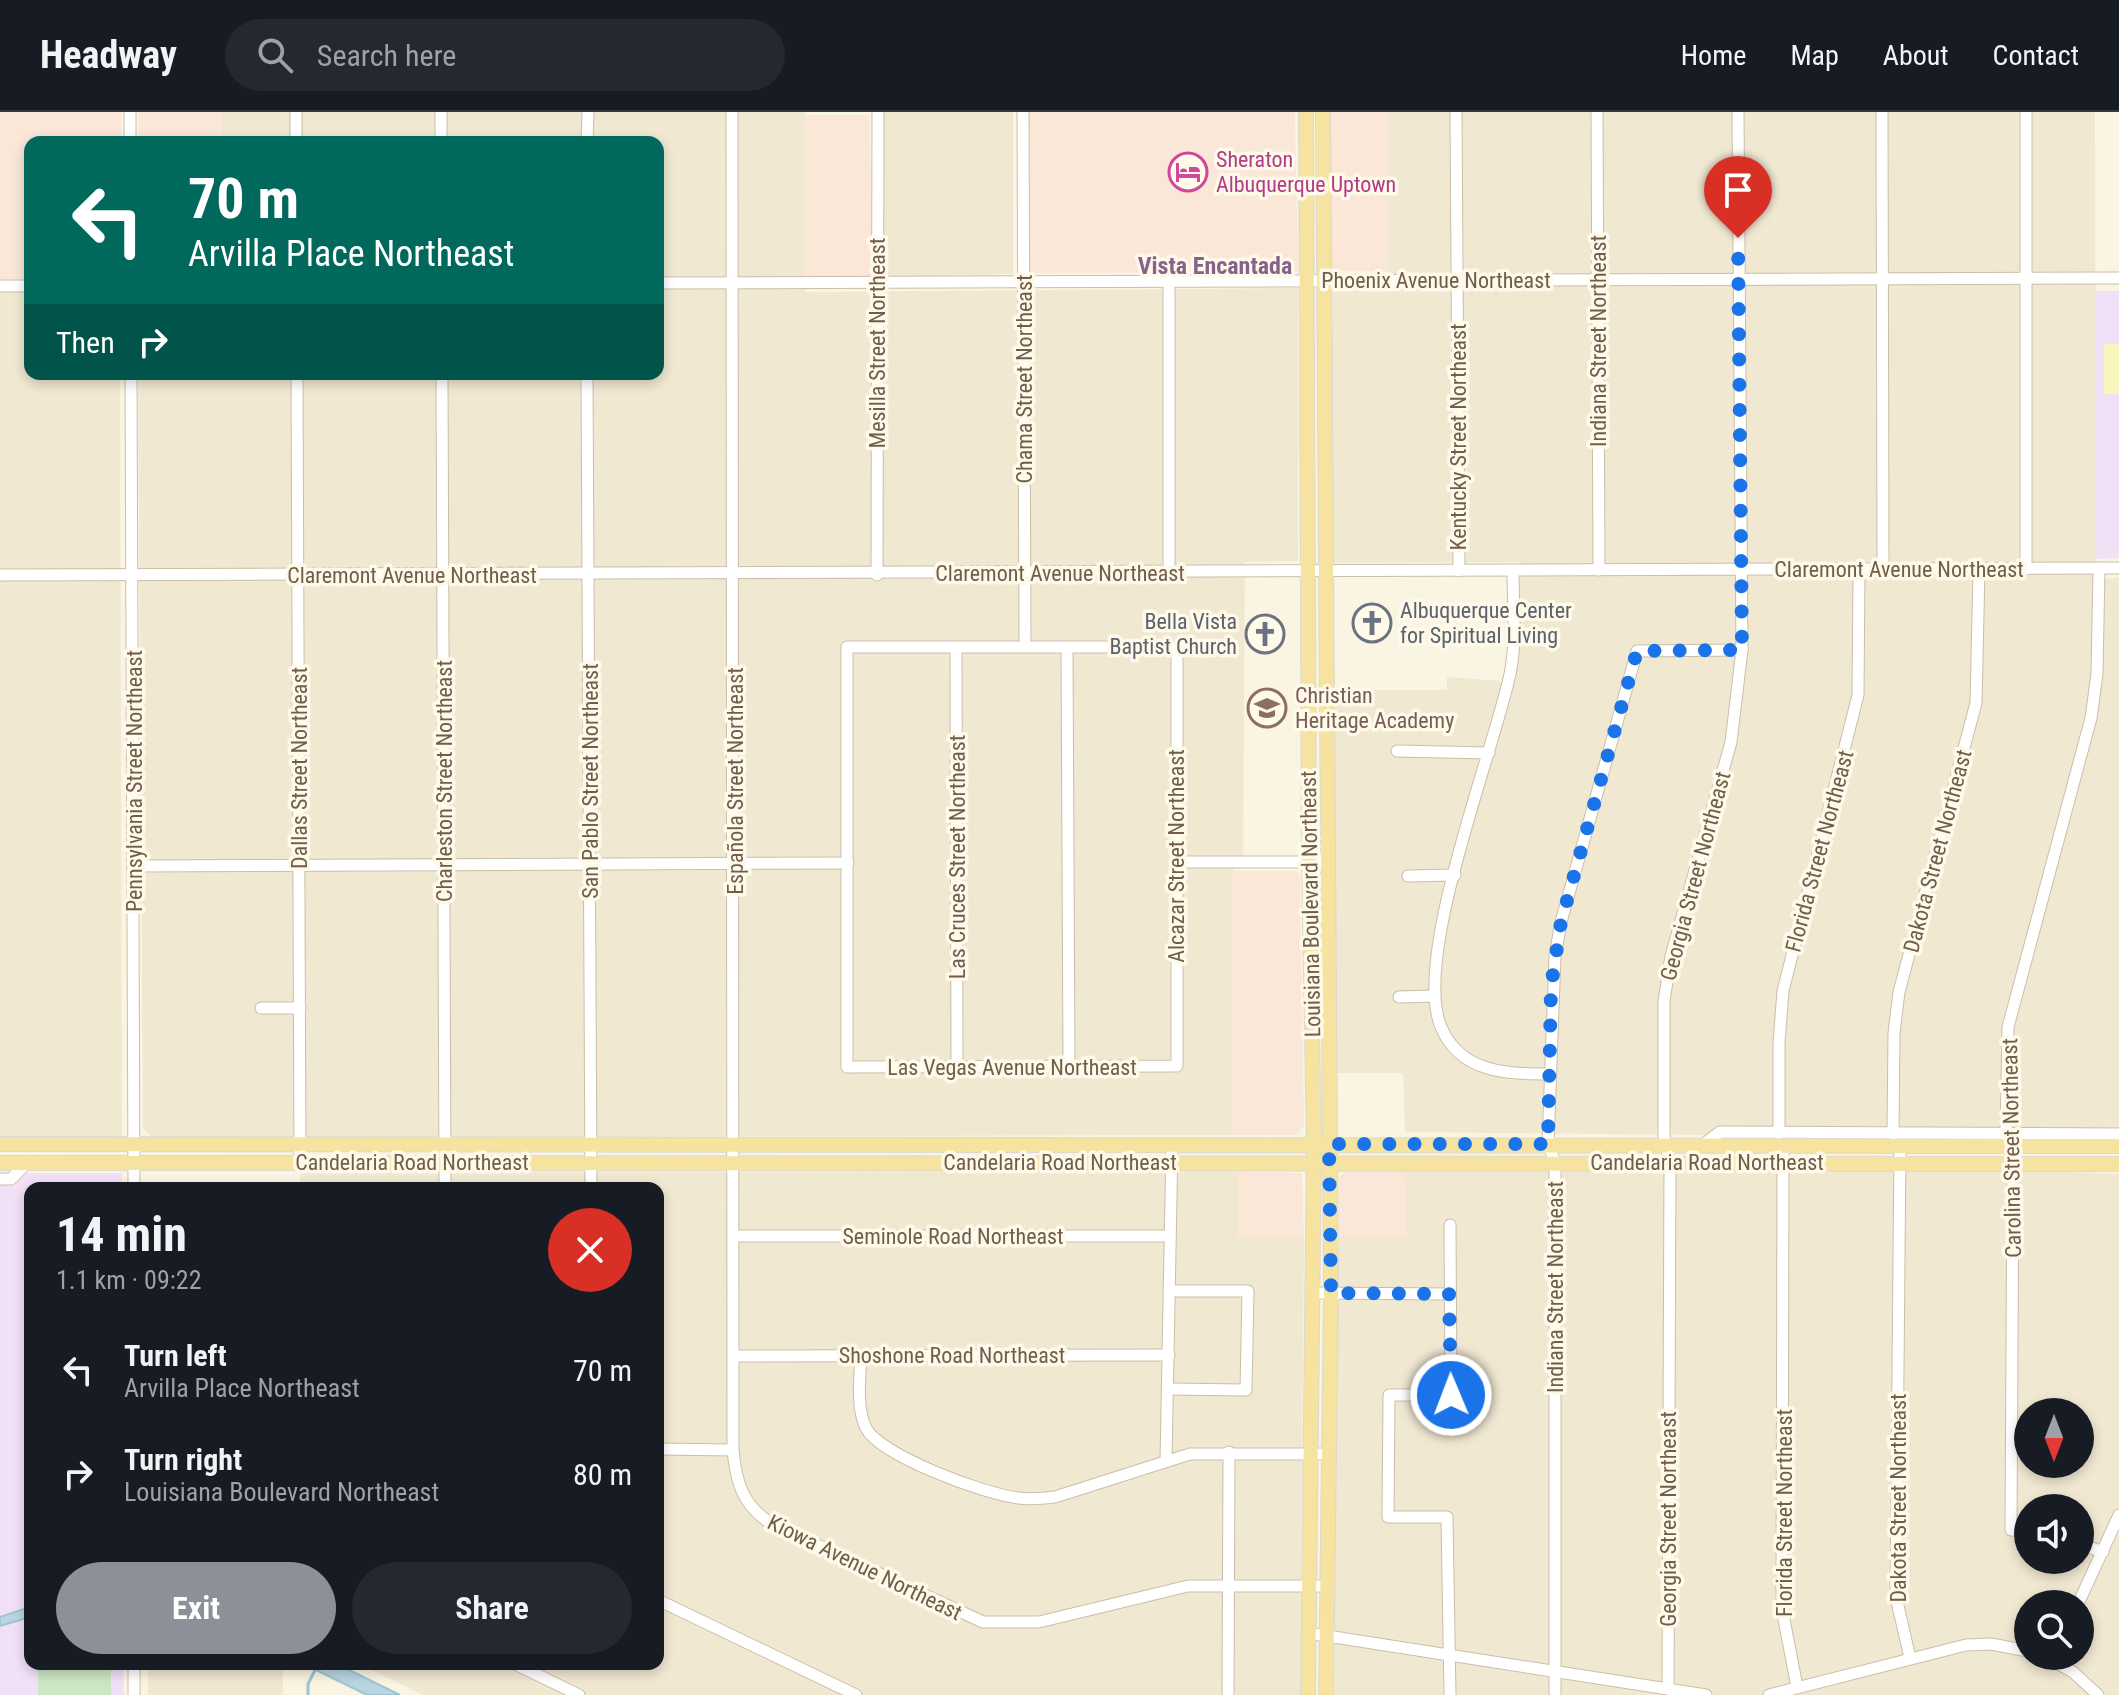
<!DOCTYPE html>
<html lang="en">
<head>
<meta charset="utf-8">
<style>
	body { margin:0; font-family:"Roboto Condensed",sans-serif; background:#242831; color:#f1f3f6; height:100vh; display:flex; flex-direction:column; font-size:30px; white-space:nowrap }
	* { box-sizing:border-box; margin:0 }
	p { font-size:26px; color:#9ea1a6 }
	.icon { flex:none; width:44px; height:44px; fill:none; stroke:currentColor; stroke-width:2; stroke-linecap:round; stroke-linejoin:round }
	.map { position:relative; flex:1; overflow:hidden }
	.panel { position:absolute; left:24px; top:1070px; width:640px; height:488px; display:flex; flex-direction:column; background:#171b24; border-radius:16px; box-shadow:0 4px 12px #0003 }
	.panel>* { flex:none }
	.banner { position:absolute; left:24px; top:24px; width:640px; height:244px; border-radius:16px; box-shadow:0 4px 12px #0003; background:#00695c; color:#fff; overflow:hidden }
	.needle { width:52px; rotate:180deg }
	.buttons { position:absolute; left:2014px; top:1286px; display:grid; gap:16px }
	.buttons a { display:grid; place-items:center; width:80px; height:80px; border-radius:50%; background:#171b24; box-shadow:0 4px 12px #0003; font-size:40px }
	.pin { position:absolute; display:grid; place-items:center; width:68px; height:68px; color:#fff; margin:-82px -34px; border-radius:50% 50% 50% 0; rotate:-45deg; box-shadow:0 0 8px #0007 }
	.pin .icon { rotate:45deg }
	.me { position:absolute; width:88px; margin:-44px; rotate:359deg; stroke-linejoin:round; filter:drop-shadow(0 0 6px #0008) }
	.turn { display:flex; align-items:center; gap:28px; height:168px; padding:0 32px; font-size:36px }
	.turn .icon { width:104px; height:104px; stroke-width:2.5 }
	.turn b { display:block; font-size:56px; line-height:68px }
	.then { display:flex; align-items:center; height:76px; padding:0 32px; background:#0003; gap:16px; font-size:30px }
	.round { display:grid; place-items:center; flex:none; width:84px; height:84px; border-radius:42px; background:#242831 }
	.summary { display:flex; align-items:center; justify-content:space-between; height:136px; padding:0 32px }
	h1 { font-size:48px; font-weight:700; line-height:60px }
	.action { display:flex; gap:16px; margin-top:auto; padding:16px 32px }
	.action a { flex:1; height:92px; border-radius:48px; background:#8c9099; color:#fff; font-size:32px; font-weight:700; line-height:92px; text-align:center }
	.action a+a { background:#242831; color:#f1f3f6 }
	ul { padding:0; list-style:none }
	li { display:flex; align-items:center; gap:24px; height:104px; padding:0 32px }
	li div { flex:1 }
	li b { display:block; font-size:30px }
	li em { font-style:normal }
	header { display:flex; align-items:center; gap:48px; box-sizing:border-box; height:112px; padding:0 40px; background:#171b24; border-bottom:2px solid #363941 }
	header strong { font-size:38px }
	nav { display:flex; gap:44px; margin-inline-start:auto; font-size:28px }
	.search { width:560px; height:72px; background:#242831; display:flex; align-items:center; gap:20px; box-sizing:border-box; padding:0 28px; border-radius:44px; color:#9ea1a6; font-size:30px }
	.map>svg:first-child { display:block }
	.residential { fill:#f1e8d2; fill-rule:evenodd }
	.commercial { fill:#fae7d7 }
	.education { fill:#f2e0f6 }
	.green { fill:#cbe7c3 }
	.sand { fill:#f8f5bf }
	.water { fill:#b9d5e2; stroke:#a0c3d3; stroke-width:2 }
	.lines { fill:none; stroke-linecap:round; stroke-linejoin:round }
	.stream { stroke:#a0c3d3; stroke-width:3 }
	.minor-casing { stroke:#cabeaa; stroke-width:13 }
	.major-casing { stroke:#ddd8d4; stroke-width:16 }
	.minor { stroke:#fff; stroke-width:11 }
	.major { stroke:#f5e39f; stroke-width:14 }
	.route { stroke:#1a73e8; stroke-width:14; stroke-dasharray:0 25.2 }
	.labels { text-anchor:middle; stroke-width:7; stroke-linejoin:round; paint-order:stroke }
	.hotel-label { font-size:22px; fill:#b23c85; stroke:#fef9e9; text-anchor:start }
	.street-label { font-size:22px; fill:#705e4b; stroke:#fef9e9 }
	.worship-label { font-size:22px; fill:#5b616d; stroke:#fef9e9; text-anchor:start }
	.education-label { font-size:22px; fill:#785e54; stroke:#fef9e9; text-anchor:start }
	.neighbourhood-label { font-size:24px; font-weight:bold; fill:#86638d; stroke:#fef9e9 }
</style>
</head>
<body>
<header>
<strong>Headway</strong>
<div class="search"><svg class="icon" aria-label="search" viewBox="0 0 24 24"><circle cx="10" cy="10" r="6"/><path d="M15 15l6 6"/></svg>Search here</div>
<nav><a>Home</a><a>Map</a><a>About</a><a>Contact</a></nav>
</header>
<div class="map">
<svg width="2119" height="1583" viewBox="0 0 2119 1583">
	<rect width="100%" height="100%" fill="#faf5e3"/>
	<!-- residential -->
	<g class="residential">
		<path d="M222,0H805V180L1298,176V449L1245,450L1243,744L1232,760V1023L152,1026L143,1016L138,262H658V30H222Z"/>
		<path d="M884,0H1013V162L888,165L883,160Z"/>
		<path d="M1387,0H2095L2096,467L2119,466V1018H1713L1705,1023L1405,1020L1403,961H1338L1331,578H1447V565L1515,570L1518,541L1520,450L1335,451L1332,447L1331,179L1387,178Z"/>
		<path d="M0,180H30V262H120L122,1025L0,1026Z"/>
		<path d="M2022,1058L2119,1062V1583H1334L1339,1125H1406L1405,1059ZM2028,1300H2080V1352H2028ZM2028,1396H2080V1448H2028ZM2028,1492H2080V1544H2028Z"/>
		<path d="M300,1060H1238V1126H1304L1300,1583H423L359,1552H658V1076H300Z"/>
		<path d="M148,1552H274L283,1558V1583H148Z"/>
	</g>
	<!-- commercial -->
	<g class="commercial">
		<path d="M0,0H121V30H30V167H0Z"/>
		<rect x="139" y="0" width="83" height="30"/>
		<path d="M1029,0H1295L1298,160L1030,161Z"/>
		<path d="M1329,0H1387V160L1330,158Z"/>
		<path d="M805,3H869L873,164L805,165Z"/>
		<path d="M1232,759H1296L1300,763L1304,1014L1296,1023H1232Z"/>
		<path d="M1347,1058L1405,1059L1406,1125H1339V1065Z"/>
		<path d="M1238,1060L1302,1061L1304,1126H1238Z"/>
	</g>
	<!-- education -->
	<g class="education">
		<path d="M2095,179H2119V446L2096,447Z"/>
		<path d="M0,1061H122V1076H30V1552H123L124,1583H0Z"/>
	</g>
	<!-- green -->
	<rect class="green" x="38" y="1552" width="73" height="31"/>
	<!-- sand -->
	<rect class="sand" x="2104" y="232" width="15" height="50"/>
	<!-- water -->
	<g class="water">
		<path d="M30,1495V1505L0,1514V1505Z"/>
		<path d="M304,1552H337L400,1583H367Z"/>
	</g>
	<g class="lines">
		<!-- stream -->
		<path class="stream" d="M308,1583V1572L318,1552"/>
		<defs>
			<g id="minor">
				<path d="M130,0V30"/>
				<path d="M296,0V30"/>
				<path d="M441,0V30"/>
				<path d="M732,0L733,1338C736,1370 742,1392 770,1411L983,1510H1039L1188,1474H1327"/>
				<path d="M1023,0L1025,534"/>
				<path d="M1456,0L1459,459"/>
				<path d="M1597,0L1599,458"/>
				<path d="M1882,0L1883,456"/>
				<path d="M587,30L588,0"/>
				<path d="M1169,169V460"/>
				<path d="M658,171L2119,166"/>
				<path d="M0,174H30"/>
				<path d="M131,262L134,1076"/>
				<path d="M297,262L300,1050"/>
				<path d="M442,262L445,1076"/>
				<path d="M587,262L591,1076"/>
				<path d="M2026,457V0"/>
				<path d="M1513,459C1513,493 1517,528 1510,562C1493,642 1412,846 1441,915C1460,961 1507,962 1550,962"/>
				<path d="M0,463L2119,456"/>
				<path d="M877,463L878,0"/>
				<path d="M847,535H1177V954L847,955Z"/>
				<path d="M956,535L957,955"/>
				<path d="M1067,535L1069,955"/>
				<path d="M1397,639L1489,641"/>
				<path d="M1176,750H1326"/>
				<path d="M134,754L848,751"/>
				<path d="M1408,764L1455,763"/>
				<path d="M1399,885L1435,884"/>
				<path d="M261,896H300"/>
				<path d="M1779,1021V931L1783,879L1858,583L1859,456"/>
				<path d="M1893,1022L1894,921L1899,880L1976,591L1979,457"/>
				<path d="M1704,1032L1720,1020L2119,1022"/>
				<path d="M1783,1033L1782,1497L1797,1575"/>
				<path d="M1900,1033L1896,1485L1910,1546"/>
				<path d="M0,1067H11L27,1051"/>
				<path d="M1450,1113L1451,1283H1389L1388,1405H1447L1450,1583"/>
				<path d="M735,1124H1170"/>
				<path d="M1313,1181L1449,1182"/>
				<path d="M861,1243C860,1265 856,1296 866,1316C879,1343 986,1383 1019,1386C1031,1388 1043,1386 1055,1385L1190,1342H1329"/>
				<path d="M734,1244L1169,1243"/>
				<path d="M1169,1277L1246,1278L1248,1179H1169"/>
				<path d="M658,1337L733,1338"/>
				<path d="M1166,1349L1172,1032"/>
				<path d="M2028,1419L2011,1418L2013,1051L2006,1022L2008,915L2091,606L2097,562L2099,456"/>
				<path d="M2080,1432L2103,1440"/>
				<path d="M658,1488L856,1583"/>
				<path d="M2078,1492L2119,1403"/>
				<path d="M1308,1521L1706,1583"/>
				<path d="M2044,1544L2073,1560L2098,1583"/>
				<path d="M134,1552V1583"/>
				<path d="M515,1552L579,1583"/>
				<path d="M1668,1577L1670,1051L1664,1024V889L1671,844L1731,630L1742,538L1738,0"/>
				<path d="M1228,1583L1229,1340"/>
				<path d="M1555,1583V1050L1548,1032L1555,844L1561,810L1637,539L1742,538"/>
				<path d="M1769,1583L1966,1533L1991,1532L2028,1539"/>
			</g>
			<g id="major">
				<path d="M1306,0L1309,750L1314,1032L1308,1583"/>
				<path d="M1323,0L1331,1181L1326,1583"/>
				<path d="M0,1032L2119,1034"/>
				<path d="M0,1051L2119,1052"/>
			</g>
		</defs>
		<!-- minor casing -->
		<use href="#minor" class="minor-casing"/>
		<!-- major casing -->
		<use href="#major" class="major-casing"/>
		<!-- minor -->
		<use href="#minor" class="minor"/>
		<!-- major -->
		<use href="#major" class="major"/>
	</g>
	<g class="lines">
		<!-- route -->
		<path class="route" d="M1451,1283L1449,1182L1331,1181L1329,1032H1548L1551,875L1561,810L1637,539L1742,538L1738,126"/>
	</g>
	<!-- icons -->
	<defs>
		<symbol id="hotel-ring" viewBox="-11 -11 22 22"><circle r="9.5" fill="#fef9e9" stroke="#d1479c" stroke-width="1.5"/><path d="M-6-4.5h1.5V1H6V5H4.5V3h-9V5H-6ZM-4 0a1.8 1.8 0 1 1 3.6 0ZM.5 0V-2.5h3Q6-2.5 6 0Z" fill="#d1479c"/></symbol>
		<symbol id="church-ring" viewBox="-11 -11 22 22"><circle r="9.5" fill="#fef9e9" stroke="#6b7280" stroke-width="1.5"/><path d="M-1.2-6h2.4v3.5h3.3v2.4h-3.3V6h-2.4V-.1h-3.3v-2.4h3.3Z" fill="#6b7280"/></symbol>
		<symbol id="school-ring" viewBox="-11 -11 22 22"><circle r="9.5" fill="#fef9e9" stroke="#8d6e63" stroke-width="1.5"/><path d="M0-5L7-2L0 1L-7-2ZM-4 1L0 2.5L4 1V4Q0 6-4 4Z" fill="#8d6e63"/></symbol>
	</defs>
	<g fill-rule="evenodd">
		<use href="#hotel-ring" x="1166" y="38" width="44" height="44"/>
		<use href="#church-ring" x="1350" y="489" width="44" height="44"/>
		<use href="#church-ring" x="1243" y="500" width="44" height="44"/>
		<use href="#school-ring" x="1245" y="574" width="44" height="44"/>
	</g>
	<g class="labels">
		<!-- hotel labels -->
		<g class="hotel-label">
			<text x="1216" y="55">Sheraton<tspan x="1216" dy="25">Albuquerque Uptown</tspan></text>
		</g>
		<!-- street labels -->
		<g class="street-label">
			<text x="1436" y="176">Phoenix Avenue Northeast</text>
			<text transform="translate(1598 229) rotate(-90)" y="8">Indiana Street Northeast</text>
			<text transform="translate(877 231) rotate(-90)" y="8">Mesilla Street Northeast</text>
			<text transform="translate(1024 267) rotate(-90)" y="8">Chama Street Northeast</text>
			<text transform="translate(1458 325) rotate(-90)" y="8">Kentucky Street Northeast</text>
			<text x="1899" y="465">Claremont Avenue Northeast</text>
			<text x="1060" y="469">Claremont Avenue Northeast</text>
			<text x="412" y="471">Claremont Avenue Northeast</text>
			<text transform="translate(299 656) rotate(-90)" y="8">Dallas Street Northeast</text>
			<text transform="translate(134 669) rotate(-90)" y="8">Pennsylvania Street Northeast</text>
			<text transform="translate(444 669) rotate(-90)" y="8">Charleston Street Northeast</text>
			<text transform="translate(590 669) rotate(-90)" y="8">San Pablo Street Northeast</text>
			<text transform="translate(735 669) rotate(-90)" y="8">Española Street Northeast</text>
			<text transform="translate(1819 739) rotate(-75)" y="8">Florida Street Northeast</text>
			<text transform="translate(1937 739) rotate(-75)" y="8">Dakota Street Northeast</text>
			<text transform="translate(1176 744) rotate(-90)" y="8">Alcazar Street Northeast</text>
			<text transform="translate(957 745) rotate(-90)" y="8">Las Cruces Street Northeast</text>
			<text transform="translate(1695 764) rotate(-75)" y="8">Georgia Street Northeast</text>
			<text transform="translate(1310 792) rotate(-91)" y="8">Louisiana Boulevard Northeast</text>
			<text x="1012" y="963">Las Vegas Avenue Northeast</text>
			<text transform="translate(2011 1036) rotate(-91)" y="8">Carolina Street Northeast</text>
			<text x="412" y="1058">Candelaria Road Northeast</text>
			<text x="1060" y="1058">Candelaria Road Northeast</text>
			<text x="1707" y="1058">Candelaria Road Northeast</text>
			<text x="953" y="1132">Seminole Road Northeast</text>
			<text transform="translate(1555 1175) rotate(-90)" y="8">Indiana Street Northeast</text>
			<text x="952" y="1251">Shoshone Road Northeast</text>
			<text transform="translate(1898 1386) rotate(-90)" y="8">Dakota Street Northeast</text>
			<text transform="translate(1784 1401) rotate(-90)" y="8">Florida Street Northeast</text>
			<text transform="translate(1668 1407) rotate(-90)" y="8">Georgia Street Northeast</text>
			<text transform="translate(865 1455) rotate(26)" y="8">Kiowa Avenue Northeast</text>
		</g>
		<!-- worship labels -->
		<g class="worship-label">
			<text x="1400" y="506">Albuquerque Center<tspan x="1400" dy="25">for Spiritual Living</tspan></text>
			<text x="1237" y="517" text-anchor="end">Bella Vista<tspan x="1237" dy="25">Baptist Church</tspan></text>
		</g>
		<!-- education labels -->
		<g class="education-label">
			<text x="1295" y="591">Christian<tspan x="1295" dy="25">Heritage Academy</tspan></text>
		</g>
		<!-- neighbourhood labels -->
		<g class="neighbourhood-label">
			<text x="1215" y="162">Vista Encantada</text>
		</g>
	</g>
</svg>
<div class="buttons">
<a><svg class="needle" viewBox="-14 -14 28 28"><path d="M0-13l5 13h-10z" fill="#e53935"/><path d="M0 13l5-13h-10z" fill="#9ea1a6"/></svg></a>
<a><svg class="icon" aria-label="sound" viewBox="0 0 24 24"><path d="M4 9h4l5-4v14l-5-4H4zM17 9q2 3 0 6"/></svg></a>
<a><svg class="icon" aria-label="search" viewBox="0 0 24 24"><circle cx="10" cy="10" r="6"/><path d="M15 15l6 6"/></svg></a>
</div>
<div class="pin" style="left:1738px;top:126px;background:#d93025"><svg class="icon" aria-label="arrive" viewBox="0 0 24 24"><path d="M6 21V4h12l-3 4 3 4H6"/></svg></div>
<svg class="me" style="left:1451px;top:1283px" viewBox="-20 -20 40 40"><circle r="17" fill="#1a73e8" stroke="#fff" stroke-width="3"/><path d="M0-11L8 9 0 5-8 9z" fill="#fff"/></svg>
<div class="banner">
<div class="turn"><svg class="icon" aria-label="left" viewBox="0 0 24 24"><path d="M17 20v-9H6M10 6l-5 5 5 5"/></svg><div><b>70 m</b>Arvilla Place Northeast</div></div>
<div class="then">Then<svg class="icon" aria-label="right" viewBox="0 0 24 24"><path d="M7 20v-9h11M14 6l5 5-5 5"/></svg></div>
</div>
<section class="panel">
<div class="summary"><div><h1>14 min</h1><p>1.1 km · 09:22</p></div><a class="round" style="background:#d93025;color:#fff"><svg class="icon" aria-label="close" viewBox="0 0 24 24"><path d="M6 6l12 12M18 6L6 18"/></svg></a></div>
<ul>
<li><svg class="icon" aria-label="left" viewBox="0 0 24 24"><path d="M17 20v-9H6M10 6l-5 5 5 5"/></svg><div><b>Turn left</b><p>Arvilla Place Northeast</p></div><em>70 m</em></li>
<li><svg class="icon" aria-label="right" viewBox="0 0 24 24"><path d="M7 20v-9h11M14 6l5 5-5 5"/></svg><div><b>Turn right</b><p>Louisiana Boulevard Northeast</p></div><em>80 m</em></li>
</ul>
<div class="action"><a>Exit</a><a>Share</a></div>
</section>
</div>
</body>
</html>
